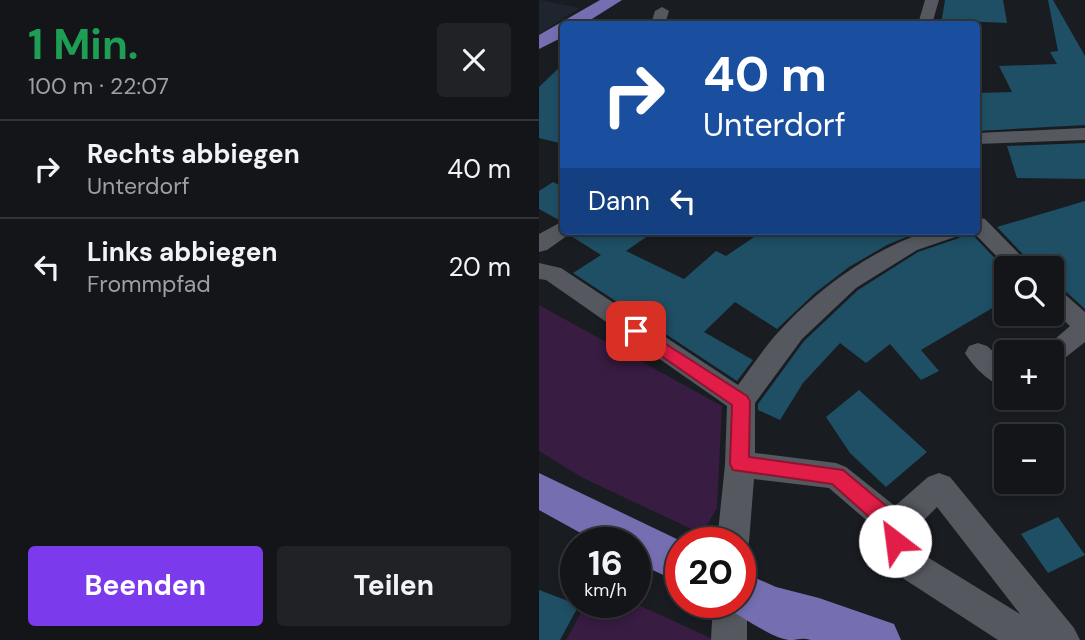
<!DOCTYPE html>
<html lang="de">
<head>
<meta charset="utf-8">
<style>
	body { margin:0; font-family:"DM Sans",sans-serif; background:#202226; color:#f1f3f6; height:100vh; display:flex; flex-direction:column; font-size:26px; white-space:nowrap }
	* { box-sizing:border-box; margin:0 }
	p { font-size:23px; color:#9d9fa2 }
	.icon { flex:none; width:38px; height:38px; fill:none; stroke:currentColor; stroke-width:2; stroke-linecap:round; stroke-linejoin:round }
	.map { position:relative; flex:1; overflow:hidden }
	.details { display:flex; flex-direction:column; background:#131519; width:539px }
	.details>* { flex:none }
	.top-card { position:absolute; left:21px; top:21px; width:420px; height:214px; border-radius:7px; box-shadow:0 4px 10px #0003,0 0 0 2px #323438; background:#1a4fa0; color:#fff; overflow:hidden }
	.fabs { position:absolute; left:455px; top:256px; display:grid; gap:14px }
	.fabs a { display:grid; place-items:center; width:70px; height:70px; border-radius:7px; background:#131519; box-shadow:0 4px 10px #0003,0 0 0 2px #323438; font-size:35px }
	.speed { position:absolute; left:21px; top:527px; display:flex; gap:14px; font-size:35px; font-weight:700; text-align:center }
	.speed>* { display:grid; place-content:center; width:91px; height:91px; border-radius:50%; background:#131519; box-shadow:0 4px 10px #0003,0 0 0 2px #323438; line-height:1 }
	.speed small { font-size:18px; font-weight:400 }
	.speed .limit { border:10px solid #d22; background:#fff; color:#111 }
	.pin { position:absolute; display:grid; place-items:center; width:60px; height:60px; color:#fff; margin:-30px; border-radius:14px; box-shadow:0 4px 10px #0006 }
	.me { position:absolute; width:77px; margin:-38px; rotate:330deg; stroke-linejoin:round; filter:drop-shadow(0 0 5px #0008) }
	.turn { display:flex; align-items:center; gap:24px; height:147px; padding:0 28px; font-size:32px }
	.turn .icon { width:91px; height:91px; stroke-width:2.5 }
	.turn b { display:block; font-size:49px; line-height:60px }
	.then { display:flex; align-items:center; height:66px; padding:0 28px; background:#0003; gap:14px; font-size:26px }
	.round { display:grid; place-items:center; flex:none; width:74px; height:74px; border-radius:7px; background:#202226 }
	.headline { display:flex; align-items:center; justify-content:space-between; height:119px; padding:0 28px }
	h1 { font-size:42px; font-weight:700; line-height:52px; color:#1e9e55 }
	.action { display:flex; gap:14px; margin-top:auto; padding:14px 28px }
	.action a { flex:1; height:80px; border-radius:7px; background:#7c3aed; color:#fff; font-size:28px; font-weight:700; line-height:80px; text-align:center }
	.action a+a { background:#202226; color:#f1f3f6 }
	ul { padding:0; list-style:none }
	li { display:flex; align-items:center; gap:21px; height:98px; padding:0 28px; border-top:2px solid #323438 }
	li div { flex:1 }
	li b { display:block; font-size:26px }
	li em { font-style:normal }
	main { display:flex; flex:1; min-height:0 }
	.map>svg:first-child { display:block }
	.built { fill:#1e252e }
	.green { fill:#381c42 }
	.building { fill:#1e4f64 }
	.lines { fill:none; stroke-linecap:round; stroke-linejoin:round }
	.minor { fill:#55595f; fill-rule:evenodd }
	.major { fill:#756fb2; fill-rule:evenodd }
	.route { fill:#e11d48; stroke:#92132f; stroke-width:2 }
</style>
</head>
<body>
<main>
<section class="details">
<div class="headline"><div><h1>1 Min.</h1><p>100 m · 22:07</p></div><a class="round"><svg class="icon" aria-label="close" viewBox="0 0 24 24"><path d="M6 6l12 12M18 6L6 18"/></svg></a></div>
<ul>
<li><svg class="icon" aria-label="right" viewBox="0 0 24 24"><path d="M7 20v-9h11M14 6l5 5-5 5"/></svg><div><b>Rechts abbiegen</b><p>Unterdorf</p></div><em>40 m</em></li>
<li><svg class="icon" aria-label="left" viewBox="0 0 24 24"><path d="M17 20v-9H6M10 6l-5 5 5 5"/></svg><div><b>Links abbiegen</b><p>Frommpfad</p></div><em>20 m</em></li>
</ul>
<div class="action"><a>Beenden</a><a>Teilen</a></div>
</section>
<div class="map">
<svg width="546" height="640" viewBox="0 0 546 640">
	<rect width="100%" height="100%" fill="#191c21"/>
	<!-- built -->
	<path class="built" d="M0,0H1L41,8L0,34Z"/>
	<!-- green -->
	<g class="green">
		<path d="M0,305L183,406L178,508L163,534L44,478L0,451Z"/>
		<path d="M48,602H93L176,640H27Z"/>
	</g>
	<!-- building -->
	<g class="building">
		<path d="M406,0H464L468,23L422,21V24H402Z"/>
		<path d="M509,0H514L546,56V125L438,131V93L473,92L460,66L518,64L511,52L519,51Z"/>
		<path d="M24,64V144L0,138V87Z"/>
		<path d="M546,143V179L478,178L468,146Z"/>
		<path d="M14,182L24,187V218L20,220L0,209V191Z"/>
		<path d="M546,201V309L523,288L513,286V268H497L458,227Z"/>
		<path d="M35,231H116L87,251L145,279L177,251L187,256L224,231H382L348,245L310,267L276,293L238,329L196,302L165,332L214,360L198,381L34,273L62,255L32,236Z"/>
		<path d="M425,231H430L467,270V300L382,350L400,371L382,380L351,344L327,363L301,343L264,383L241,420L219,410V404L265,341L319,290L379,252L420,238Z"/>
		<path d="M320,390L388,452L347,487L311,453L287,417Z"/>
		<path d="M519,517L546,555L509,573L482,534Z"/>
		<path d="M0,590L40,605L21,640H0Z"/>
	</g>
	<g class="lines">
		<!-- minor -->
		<g class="minor">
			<path d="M386,0H400L393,24H379Z"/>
			<path d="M123,7L130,11L126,24H112L116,11Z"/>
			<path d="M546,128V140L438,144V133Z"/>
			<path d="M438,217L446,219L494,268H469L433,231H438Z"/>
			<path d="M24,221V231H33L32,233L8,250L0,252V234Z"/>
			<path d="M389,231H422L419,236L378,250L317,288L263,339L216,403V453L297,463L307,467L356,506L389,477L400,473L411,477L535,628L541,640H459L345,566L340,555L341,532L290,488L215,479L210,542L205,553L201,554V542H178L186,464L188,406L7,280L0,279V263L22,268L199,385C214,365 228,343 246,325C285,284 335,249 389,231ZM398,507L481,614L372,547L373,532Z"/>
			<path d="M513,288L521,290L546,312V342L522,361L513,364V352H501L531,326L513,310Z"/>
			<path d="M439,343L448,346L467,363V388C452,384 434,367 426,353L430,346Z"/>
			<path d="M201,589L208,602V640H172L174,602H201Z"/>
		</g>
		<!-- major -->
		<g class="major">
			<path d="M61,0H83L45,24H24V37L0,49V35Z"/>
			<path d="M0,473L144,542L142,583L96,562V542H58L0,510Z"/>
			<path d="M201,571L237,587L280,598L355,624L362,640H272C262,637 259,640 250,640C233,638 202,616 186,607L184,602H201Z"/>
		</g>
	</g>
	<!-- route -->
	<path class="route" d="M97,325L208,396L211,401L210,457L304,470L364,520L367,541L364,548L356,550L349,548L346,531L293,484L194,470L191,464L193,405L92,335L89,331Z"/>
</svg>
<div class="fabs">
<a><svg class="icon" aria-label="search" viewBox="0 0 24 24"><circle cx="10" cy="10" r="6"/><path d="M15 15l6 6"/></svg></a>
<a>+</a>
<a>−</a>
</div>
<div class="speed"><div>16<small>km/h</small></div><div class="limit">20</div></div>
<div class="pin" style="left:97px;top:331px;background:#d93025"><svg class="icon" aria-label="arrive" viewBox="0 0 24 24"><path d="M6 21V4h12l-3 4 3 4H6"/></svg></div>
<svg class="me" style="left:356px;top:541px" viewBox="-20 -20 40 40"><circle r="19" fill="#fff"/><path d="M0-13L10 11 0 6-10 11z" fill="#e11d48"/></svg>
<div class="top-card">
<div class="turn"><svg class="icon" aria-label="right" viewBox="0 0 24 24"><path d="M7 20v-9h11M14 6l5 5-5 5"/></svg><div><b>40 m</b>Unterdorf</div></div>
<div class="then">Dann<svg class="icon" aria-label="left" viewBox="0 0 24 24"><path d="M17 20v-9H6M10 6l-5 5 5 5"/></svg></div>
</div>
</div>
</main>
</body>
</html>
